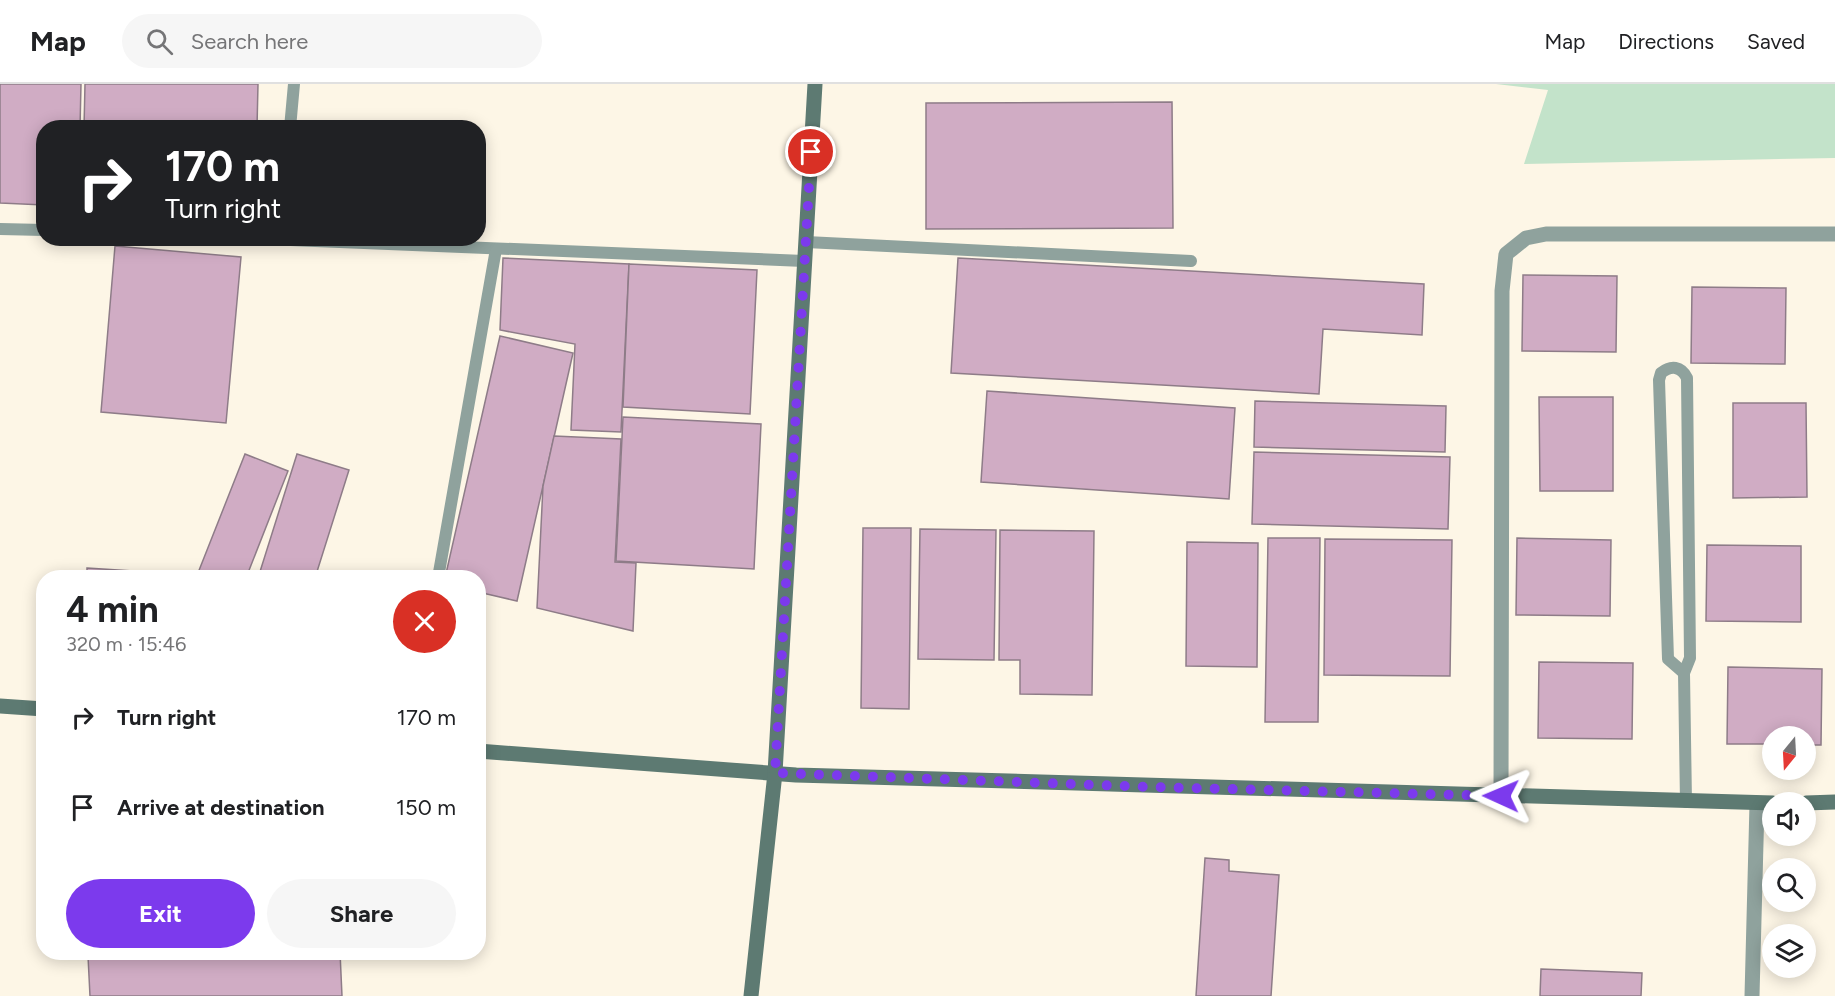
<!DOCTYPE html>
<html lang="en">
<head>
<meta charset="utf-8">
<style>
	body { margin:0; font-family:Figtree,sans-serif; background:#f6f6f6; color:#202124; height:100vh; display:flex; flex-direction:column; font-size:22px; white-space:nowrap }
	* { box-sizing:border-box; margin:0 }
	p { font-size:20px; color:#757577 }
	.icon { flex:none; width:33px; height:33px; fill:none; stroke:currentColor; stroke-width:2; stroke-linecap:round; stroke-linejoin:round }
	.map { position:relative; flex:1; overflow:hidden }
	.panel { position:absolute; left:36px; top:486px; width:450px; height:390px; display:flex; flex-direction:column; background:#fff; border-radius:24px; box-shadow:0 3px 15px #0003 }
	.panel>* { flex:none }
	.top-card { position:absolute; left:36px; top:36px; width:450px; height:126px; border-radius:24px; box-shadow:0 3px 15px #0003; background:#202124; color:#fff; overflow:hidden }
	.needle { width:39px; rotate:198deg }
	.fabs { position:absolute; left:1762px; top:642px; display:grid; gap:12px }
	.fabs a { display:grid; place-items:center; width:54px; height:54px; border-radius:50%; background:#fff; box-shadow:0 3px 15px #0003; font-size:30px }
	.pin { position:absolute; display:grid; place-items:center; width:51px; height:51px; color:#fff; margin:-26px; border:3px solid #fff; border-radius:50%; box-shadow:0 2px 6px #0007 }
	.me { position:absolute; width:66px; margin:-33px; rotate:271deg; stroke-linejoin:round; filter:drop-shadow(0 0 4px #0008) }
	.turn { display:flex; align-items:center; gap:21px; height:126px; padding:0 30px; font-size:27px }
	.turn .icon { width:78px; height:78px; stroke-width:2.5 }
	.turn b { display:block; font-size:42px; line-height:51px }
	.round { display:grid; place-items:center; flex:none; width:63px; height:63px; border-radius:32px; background:#f6f6f6 }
	.summary { display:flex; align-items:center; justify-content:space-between; height:102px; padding:0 30px }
	h1 { font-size:36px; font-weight:700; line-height:45px }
	.primary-button { display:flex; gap:12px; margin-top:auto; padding:12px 30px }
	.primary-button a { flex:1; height:69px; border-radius:36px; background:#7c3aed; color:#fff; font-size:24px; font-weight:700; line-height:69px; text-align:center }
	.primary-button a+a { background:#f6f6f6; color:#202124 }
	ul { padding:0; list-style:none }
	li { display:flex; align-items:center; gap:18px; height:90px; padding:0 30px }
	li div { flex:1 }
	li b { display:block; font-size:22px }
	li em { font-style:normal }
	header { display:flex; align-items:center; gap:36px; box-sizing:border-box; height:84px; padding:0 30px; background:#fff; border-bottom:2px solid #e0e0e0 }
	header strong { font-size:28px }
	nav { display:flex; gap:33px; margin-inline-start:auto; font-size:21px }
	.search { width:420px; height:54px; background:#f6f6f6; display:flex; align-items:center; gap:15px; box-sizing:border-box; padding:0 21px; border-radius:33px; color:#757577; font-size:22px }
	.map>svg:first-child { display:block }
	.green { fill:#c3e3ca }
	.building { fill:#d0acc4; stroke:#8e7c88; stroke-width:1.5 }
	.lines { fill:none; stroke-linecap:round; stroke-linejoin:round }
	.lane { stroke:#8fa29d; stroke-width:12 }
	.street { stroke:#8fa29d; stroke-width:15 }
	.secondary { stroke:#5d7a72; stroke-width:15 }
	.route { stroke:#7c3aed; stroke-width:10; stroke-dasharray:0 18 }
</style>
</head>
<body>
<header>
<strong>Map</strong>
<div class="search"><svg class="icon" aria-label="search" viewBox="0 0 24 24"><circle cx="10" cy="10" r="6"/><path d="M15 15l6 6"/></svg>Search here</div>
<nav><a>Map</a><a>Directions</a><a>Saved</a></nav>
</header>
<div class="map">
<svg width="1835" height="912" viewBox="0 0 1835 912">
	<rect width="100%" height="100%" fill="#fdf6e6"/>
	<!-- green -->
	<path class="green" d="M1496,0H1835V74L1524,80L1548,6Z"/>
	<!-- building -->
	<g class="building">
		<path d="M0,0H81L80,44H44V121L0,119Z"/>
		<path d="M85,0H258L257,44H84Z"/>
		<path d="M1172,18L1173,144L926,145V19Z"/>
		<path d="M115,162L241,173L226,339L101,328Z"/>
		<path d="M503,174L629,180L621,348L571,346L575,260L500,246Z"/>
		<path d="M958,174L1424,200L1422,251L1323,245L1319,310L951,289Z"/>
		<path d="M629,180L757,186L750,330L623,323Z"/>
		<path d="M1523,191L1617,192L1616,268L1522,267Z"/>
		<path d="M1692,203L1786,204L1785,280L1691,279Z"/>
		<path d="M500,252L573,269L517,517L478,508V494H445Z"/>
		<path d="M987,307L1235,324L1229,415L981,398Z"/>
		<path d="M1539,313H1613V407H1540Z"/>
		<path d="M1255,317L1446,322L1445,368L1254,363Z"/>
		<path d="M1733,319H1806L1807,413L1733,414Z"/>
		<path d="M623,333L761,340L754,485L616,477Z"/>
		<path d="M554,352L621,355L615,478L636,479L633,547L537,524L543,402Z"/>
		<path d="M1254,368L1450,373L1448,445L1252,440Z"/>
		<path d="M245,370L288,387L246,494H196Z"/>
		<path d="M297,370L349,386L315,494H258Z"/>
		<path d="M863,444H911L909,625L861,624Z"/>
		<path d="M920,445L996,446L994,576L918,575Z"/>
		<path d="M1000,446L1094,447L1092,611L1020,610V576H999Z"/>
		<path d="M1268,454H1320L1318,638H1265Z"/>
		<path d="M1517,454L1611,456L1610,532L1516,531Z"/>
		<path d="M1325,455L1452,456L1450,592L1324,591Z"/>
		<path d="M1187,458L1258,459L1257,583L1186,582Z"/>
		<path d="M1707,461L1801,462V538L1706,537Z"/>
		<path d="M87,484L164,489L163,494H87Z"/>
		<path d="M1539,578L1633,579L1632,655L1538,654Z"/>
		<path d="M1728,583L1822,585L1821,661H1806V652H1773V660H1727Z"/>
		<path d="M1205,774L1229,776V787L1279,791L1271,912H1196Z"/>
		<path d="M163,868H340L342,912H90L88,872Z"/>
		<path d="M1541,885L1642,889L1641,912H1540Z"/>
	</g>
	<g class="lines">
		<!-- lane -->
		<g class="lane">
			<path d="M290,44L294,0"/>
			<path d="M0,145L44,146"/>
			<path d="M243,154L804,177"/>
			<path d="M806,158L1191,177"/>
			<path d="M438,494L496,165"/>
			<path d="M1684,589L1668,575L1659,296L1661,289C1671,281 1681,282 1687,294L1690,574L1684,589L1686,718"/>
		</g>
		<!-- street -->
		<g class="street">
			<path d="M1501,712L1502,207L1506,170L1526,154L1546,150H1835"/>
			<path d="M1752,912L1757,720"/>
		</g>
		<!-- secondary -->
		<g class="secondary">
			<path d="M0,622L44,625"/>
			<path d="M478,667L796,691L1773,719"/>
			<path d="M1806,719L1835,718"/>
			<path d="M751,912L775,689L815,0"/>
		</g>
	</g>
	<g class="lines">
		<!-- route -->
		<path class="route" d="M811,68L775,689L1151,703L1501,712"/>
	</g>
</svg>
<div class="fabs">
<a><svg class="needle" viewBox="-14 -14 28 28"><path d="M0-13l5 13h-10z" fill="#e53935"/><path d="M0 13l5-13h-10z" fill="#757577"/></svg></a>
<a><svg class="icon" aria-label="sound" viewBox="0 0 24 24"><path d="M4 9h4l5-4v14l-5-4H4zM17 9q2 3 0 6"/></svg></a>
<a><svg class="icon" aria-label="search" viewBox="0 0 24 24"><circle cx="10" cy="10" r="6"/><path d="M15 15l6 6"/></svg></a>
<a><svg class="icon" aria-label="layers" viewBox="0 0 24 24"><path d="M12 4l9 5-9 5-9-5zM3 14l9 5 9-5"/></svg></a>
</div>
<div class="pin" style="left:811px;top:68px;background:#d93025"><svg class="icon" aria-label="arrive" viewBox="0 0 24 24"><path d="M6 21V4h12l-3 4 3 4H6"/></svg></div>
<svg class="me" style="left:1501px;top:712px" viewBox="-20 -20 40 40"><path d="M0-17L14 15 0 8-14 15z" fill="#7c3aed" stroke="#fff" stroke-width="4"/></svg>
<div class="top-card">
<div class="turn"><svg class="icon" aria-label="right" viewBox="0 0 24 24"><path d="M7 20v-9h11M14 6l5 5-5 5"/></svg><div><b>170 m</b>Turn right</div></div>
</div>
<section class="panel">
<div class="summary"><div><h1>4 min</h1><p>320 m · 15:46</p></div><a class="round" style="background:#d93025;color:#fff"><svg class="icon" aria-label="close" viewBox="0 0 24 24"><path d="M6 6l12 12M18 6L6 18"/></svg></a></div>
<ul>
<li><svg class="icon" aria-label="right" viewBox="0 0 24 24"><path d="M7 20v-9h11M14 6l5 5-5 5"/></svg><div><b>Turn right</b></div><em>170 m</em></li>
<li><svg class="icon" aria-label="arrive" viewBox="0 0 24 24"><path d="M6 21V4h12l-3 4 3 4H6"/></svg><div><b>Arrive at destination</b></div><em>150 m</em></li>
</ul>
<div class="primary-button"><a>Exit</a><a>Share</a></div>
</section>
</div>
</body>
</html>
